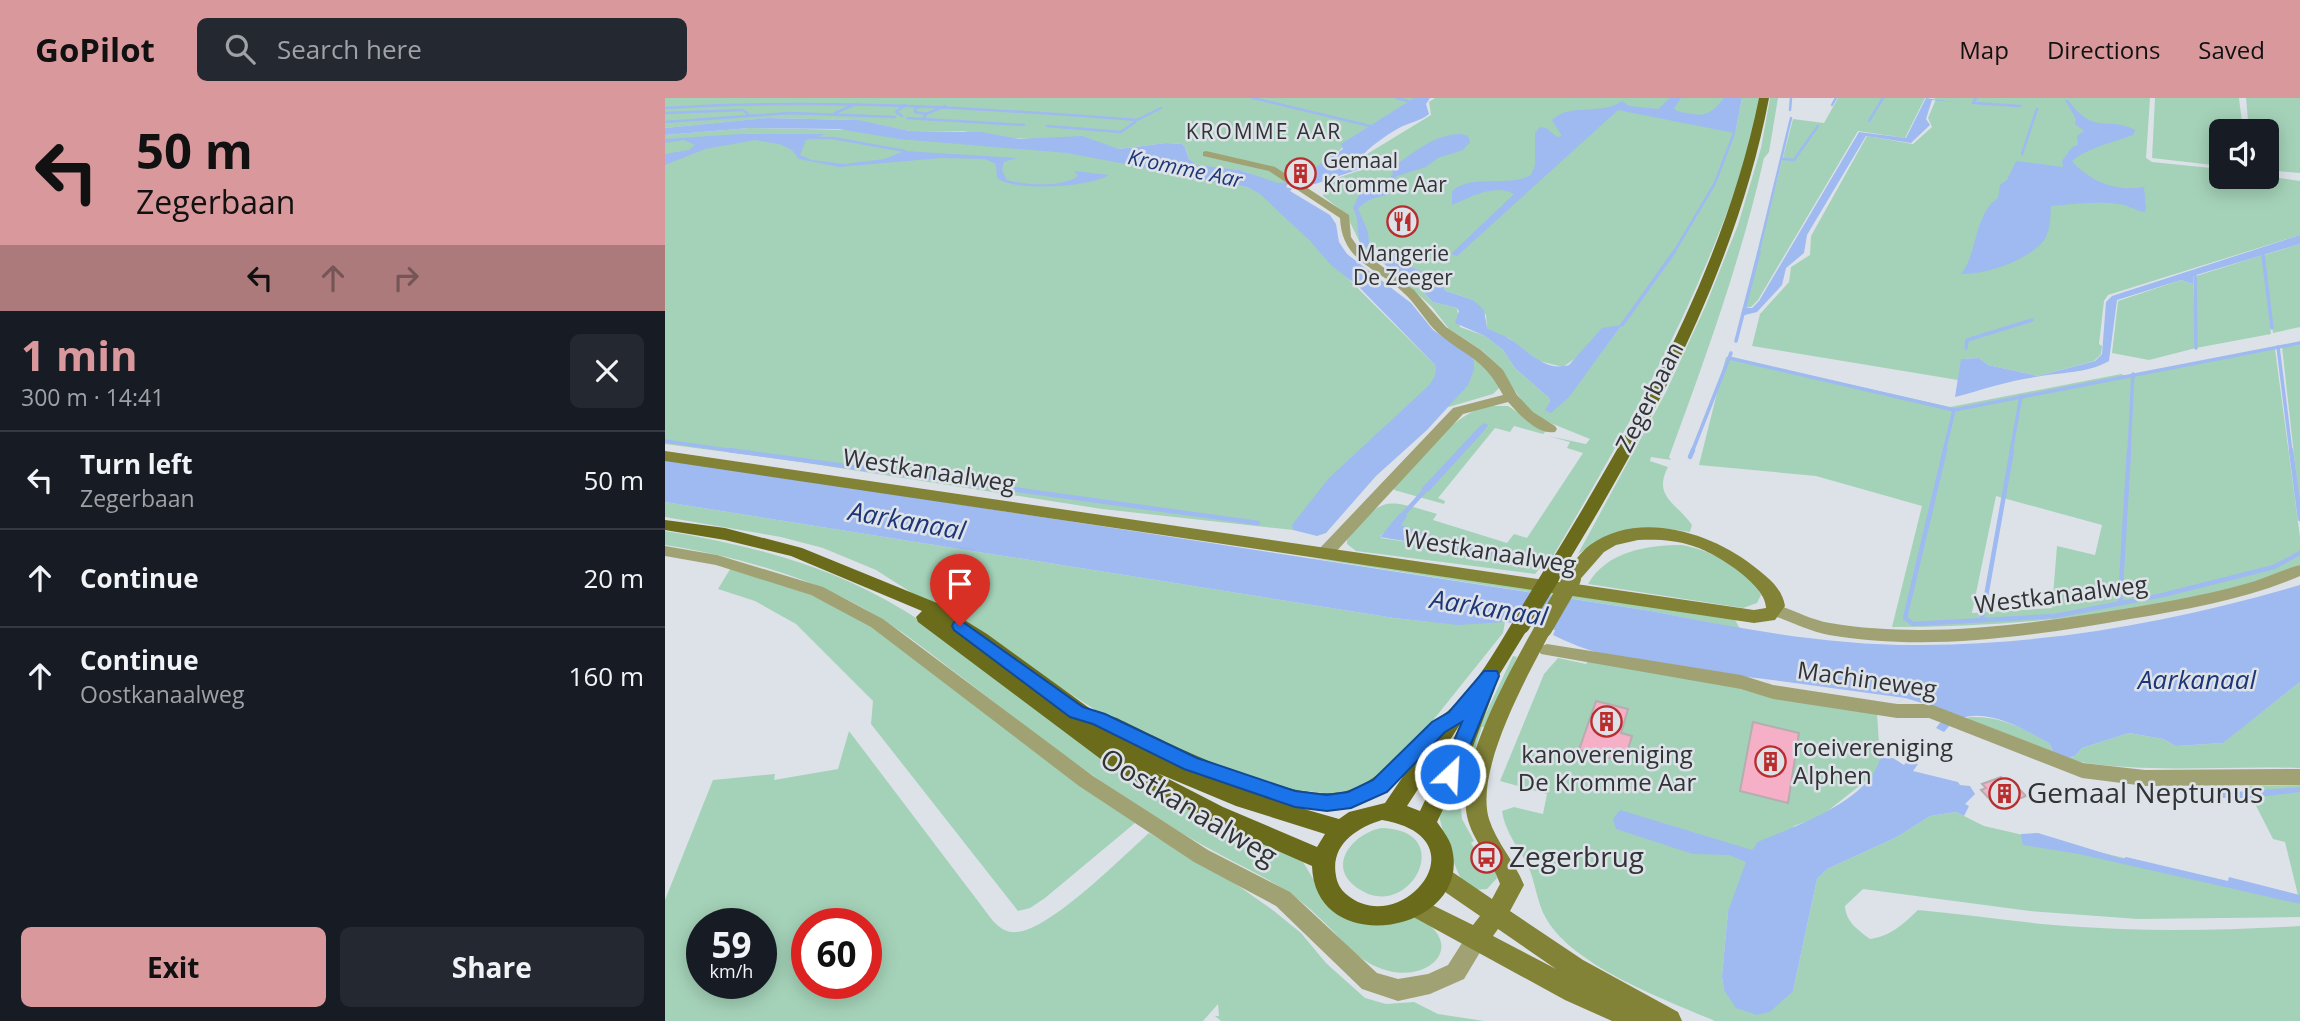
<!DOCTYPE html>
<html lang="en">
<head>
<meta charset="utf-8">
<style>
	body { margin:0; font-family:"Open Sans",sans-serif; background:#242831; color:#f1f3f6; height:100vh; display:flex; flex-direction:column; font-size:26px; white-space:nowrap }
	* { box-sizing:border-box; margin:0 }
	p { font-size:23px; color:#9ea1a6 }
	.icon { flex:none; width:38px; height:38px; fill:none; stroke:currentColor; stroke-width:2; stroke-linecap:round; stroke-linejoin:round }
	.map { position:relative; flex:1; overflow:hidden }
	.details { display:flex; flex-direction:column; background:#171b24; width:665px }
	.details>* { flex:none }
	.banner { background:#d9999c; color:#111; overflow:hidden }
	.buttons { position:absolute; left:1544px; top:21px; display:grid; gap:14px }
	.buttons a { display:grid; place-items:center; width:70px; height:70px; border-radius:10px; background:#171b24; box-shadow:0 4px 18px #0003; font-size:35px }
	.speed { position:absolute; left:21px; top:810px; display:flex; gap:14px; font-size:35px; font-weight:700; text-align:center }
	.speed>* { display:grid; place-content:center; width:91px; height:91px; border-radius:50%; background:#171b24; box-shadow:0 4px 18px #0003; line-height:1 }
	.speed small { font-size:18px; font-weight:400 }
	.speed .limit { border:10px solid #d22; background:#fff; color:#111 }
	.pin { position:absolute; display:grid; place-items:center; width:60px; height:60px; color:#fff; margin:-72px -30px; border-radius:50% 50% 50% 0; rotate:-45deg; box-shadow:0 0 7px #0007 }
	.pin .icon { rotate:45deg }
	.me { position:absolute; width:77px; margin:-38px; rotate:25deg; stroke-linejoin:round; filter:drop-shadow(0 0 5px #0008) }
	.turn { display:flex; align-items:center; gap:24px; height:147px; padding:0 21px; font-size:32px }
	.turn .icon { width:91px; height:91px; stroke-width:2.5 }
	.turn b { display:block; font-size:49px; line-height:60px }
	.lanes { display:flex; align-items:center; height:66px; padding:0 21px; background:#0003; justify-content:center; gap:35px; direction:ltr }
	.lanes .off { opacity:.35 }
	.round { display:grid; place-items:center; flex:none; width:74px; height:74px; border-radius:10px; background:#242831 }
	.summary { display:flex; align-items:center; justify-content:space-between; height:119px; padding:0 21px }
	h1 { font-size:42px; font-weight:700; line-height:52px; color:#d9999c }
	.action { display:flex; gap:14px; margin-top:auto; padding:14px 21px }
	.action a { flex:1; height:80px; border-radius:10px; background:#d9999c; color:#111; font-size:28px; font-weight:700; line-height:80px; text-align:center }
	.action a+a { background:#242831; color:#f1f3f6 }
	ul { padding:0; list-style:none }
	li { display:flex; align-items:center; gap:21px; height:98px; padding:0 21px; border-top:2px solid #363941 }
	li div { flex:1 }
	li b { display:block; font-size:26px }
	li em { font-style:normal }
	header { display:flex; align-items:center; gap:42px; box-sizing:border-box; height:98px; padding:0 35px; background:#d9999c; color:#111 }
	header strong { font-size:33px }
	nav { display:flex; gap:38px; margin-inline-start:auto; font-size:24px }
	.search { width:490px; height:63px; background:#242831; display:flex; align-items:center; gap:18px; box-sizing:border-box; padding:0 24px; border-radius:10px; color:#9ea1a6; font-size:26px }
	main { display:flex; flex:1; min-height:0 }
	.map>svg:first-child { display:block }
	.green { fill:#a4d2b8; fill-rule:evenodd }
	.water { fill:#9fb9f1 }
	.pier { fill:#dde2e8 }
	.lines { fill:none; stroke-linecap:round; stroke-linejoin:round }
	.stream-far2 { stroke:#9fb9f1; stroke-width:2.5 }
	.stream-far1 { stroke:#9fb9f1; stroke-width:3.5 }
	.stream { stroke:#9fb9f1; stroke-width:4.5 }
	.building { fill:#f5b0c7; stroke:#b5adaf; stroke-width:2 }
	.street { fill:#a1a273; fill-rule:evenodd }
	.secondary { fill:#828337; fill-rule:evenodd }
	.primary { fill:#6b6b1c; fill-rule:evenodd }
	.secondary-bridge { stroke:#828337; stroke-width:18 }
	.primary-bridge { stroke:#6b6b1c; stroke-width:18 }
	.route { fill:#1a73e8; stroke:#114b97; stroke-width:2 }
	.labels { text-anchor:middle; stroke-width:5; stroke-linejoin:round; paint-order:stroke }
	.far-neighbourhood-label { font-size:21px; letter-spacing:2px; fill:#313335; stroke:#dde2e8 }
	.far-poi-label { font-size:21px; fill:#313335; stroke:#dde2e8; text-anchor:start }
	.far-water-label { font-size:21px; font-style:italic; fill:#1d3677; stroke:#dde2e8 }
	.street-label { font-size:24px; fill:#313335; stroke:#dde2e8 }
	.poi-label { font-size:24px; fill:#313335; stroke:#dde2e8; text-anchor:start }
	.water-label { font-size:26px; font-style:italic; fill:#1d3677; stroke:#dde2e8 }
	.near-poi-label { font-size:28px; fill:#313335; stroke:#dde2e8; text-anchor:start }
	.near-street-label { font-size:28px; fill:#313335; stroke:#dde2e8 }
</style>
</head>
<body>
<header>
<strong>GoPilot</strong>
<div class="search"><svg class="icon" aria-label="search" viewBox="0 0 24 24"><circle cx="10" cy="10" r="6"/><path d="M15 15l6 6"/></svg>Search here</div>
<nav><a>Map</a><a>Directions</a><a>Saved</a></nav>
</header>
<main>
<section class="details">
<div class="banner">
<div class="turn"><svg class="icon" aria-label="left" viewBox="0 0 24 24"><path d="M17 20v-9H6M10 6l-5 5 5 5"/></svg><div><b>50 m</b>Zegerbaan</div></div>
<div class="lanes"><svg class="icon" aria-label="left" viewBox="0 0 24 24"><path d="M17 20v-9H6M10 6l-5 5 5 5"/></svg><svg class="icon off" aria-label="ahead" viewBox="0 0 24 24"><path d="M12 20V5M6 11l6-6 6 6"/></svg><svg class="icon off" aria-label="right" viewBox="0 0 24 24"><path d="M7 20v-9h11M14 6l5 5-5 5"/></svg></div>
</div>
<div class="summary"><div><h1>1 min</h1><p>300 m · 14:41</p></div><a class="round"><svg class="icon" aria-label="close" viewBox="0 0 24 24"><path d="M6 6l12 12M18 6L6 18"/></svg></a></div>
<ul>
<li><svg class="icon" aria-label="left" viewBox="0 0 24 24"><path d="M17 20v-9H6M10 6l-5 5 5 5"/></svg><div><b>Turn left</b><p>Zegerbaan</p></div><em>50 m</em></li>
<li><svg class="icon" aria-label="ahead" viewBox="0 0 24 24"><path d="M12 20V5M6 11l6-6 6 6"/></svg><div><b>Continue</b></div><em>20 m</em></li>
<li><svg class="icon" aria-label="ahead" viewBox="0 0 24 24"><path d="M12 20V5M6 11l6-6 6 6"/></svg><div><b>Continue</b><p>Oostkanaalweg</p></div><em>160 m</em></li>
</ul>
<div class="action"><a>Exit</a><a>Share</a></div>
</section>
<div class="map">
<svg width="1635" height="923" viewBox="0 0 1635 923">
	<rect width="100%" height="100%" fill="#dde2e8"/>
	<!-- green -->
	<g class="green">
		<path d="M0,0H750L683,42C676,57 634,82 619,85C606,87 591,77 578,73C563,69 544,73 530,67C523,64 523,55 520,49L517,46L501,45L454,51L431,44L343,40L298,33H245L190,22L104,20L0,30Z"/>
		<path d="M770,0H1064L1071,31L1077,0H1097C1090,41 1074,83 1059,122C1014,240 952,349 888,458H885L870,476L691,453L682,446V442C718,398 718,400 772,416L768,422L842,445L849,436L862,440L918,355L902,350L905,344L883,338L921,346L925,341L883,324L864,313L835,271L818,253L784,231L767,209L733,178L754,189L768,204L792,210L795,229L820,238L838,252L850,270L884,300L885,304L925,270L957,227L898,269L874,263L844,240L834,238L822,230L821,217L808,202L781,193L769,179L747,169L735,159L698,151L681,116L658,98L660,84L699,71L702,56L766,17L764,4ZM728,423C737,427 743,432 753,435C780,445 808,447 835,458L716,440L715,438L729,425Z"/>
		<path d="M1105,0H1113L1104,54L1099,60C1076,162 1040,261 1004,359L1006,362L986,359L985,363L1003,369C987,399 1013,406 1027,427L1025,434C978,426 952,431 913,456L1001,294L1041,207L1073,127L1096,50Z"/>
		<path d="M1173,0H1260L1240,40L1193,33L1093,202L1086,209L1079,210L1128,21L1159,25Z"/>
		<path d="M1268,0H1485L1481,60L1487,64L1556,71V79L1601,78L1635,83V137L1443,197L1439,203L1434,246L1437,248L1436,256L1429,263L1373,278L1323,267L1314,260L1297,261L1293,282L1087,248L1095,216L1124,184L1126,169L1145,157L1146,138L1202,38L1248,46L1267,29L1263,20L1271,1Z"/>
		<path d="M1490,0H1574L1578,33H1556V68L1487,60Z"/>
		<path d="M1581,0H1635V75L1601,72V33H1584Z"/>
		<path d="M85,30L194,32L288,45L378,51L468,65L582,89L596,96L613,111L770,267L771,274L766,293L628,428V432L437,411L136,364L0,346V37Z"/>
		<path d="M1635,146V229L1608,235L1599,157Z"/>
		<path d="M1598,157L1606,236L1531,250L1484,262L1447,255L1453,203L1516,182L1528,186L1531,247V178Z"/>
		<path d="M1635,247V411L1617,249Z"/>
		<path d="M1610,251L1635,439V454L1622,459L1635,456V467C1600,484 1561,492 1523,500C1426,521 1326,529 1227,529L1257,408L1151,378L1034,367L1061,259L1285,309L1456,276L1464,279ZM1331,398L1437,427L1430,457L1392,448L1387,510L1307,515Z"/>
		<path d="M809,262L820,267L835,289L828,296L780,310L809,272Z"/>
		<path d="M823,308H843L881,333L878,336L849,328L845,334L830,330L773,400L780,403L779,406L729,392L730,387C755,361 788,315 823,308Z"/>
		<path d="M0,404L729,520L767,524H840L838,535L753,641L720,675L692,690L667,696L608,689L454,627L211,472L158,450L116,439L0,419Z"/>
		<path d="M0,433C85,447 165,467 240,513C276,535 307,564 343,586C441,647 540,705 638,764L661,802L753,820C815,852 741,910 680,846C666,830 650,815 634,802C611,784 582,771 556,757C525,741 495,722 466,703C408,666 354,623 299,581C267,557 236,531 200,511C139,477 69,458 0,447Z"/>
		<path d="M1017,447C1044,452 1084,469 1096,497L1092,505L1078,510L923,486C942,453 982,447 1017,447Z"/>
		<path d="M647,460L753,471L1069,520L1075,531L986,513Z"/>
		<path d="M67,468L108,479L213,529L470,725L380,800L365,810L353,813L206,626L208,603L131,526L90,503L53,491Z"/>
		<path d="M848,558L852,559L821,629H817L795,700L797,721L809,743L806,745L810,751L808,753L813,761L819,759L823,763L826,762L832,780L822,791L809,792C805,788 799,785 796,780C791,773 773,722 774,714Z"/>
		<path d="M893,560L921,566L923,563L1212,615L1215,660L1212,674L1155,719L1129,728L1063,813L1057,879L1059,892L1128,893L1152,781L1162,771L1232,739L1265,718L1291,714L1319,728L1613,795L1633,797L1620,744L1608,741L1581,688L1635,687V819L1473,821L1365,813L1198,791L1180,808C1181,824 1193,832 1205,841C1226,838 1237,827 1253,812C1308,817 1362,826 1417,829C1490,834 1562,832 1635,828V923H1050C1001,902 910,869 882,822C871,804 871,784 862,766C852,747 840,734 837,713L849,709L878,716L882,696L835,683L879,576Z"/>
		<path d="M1635,584V670C1556,667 1476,677 1398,661L1410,658L1417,650L1464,635L1498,641L1511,648L1557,645Z"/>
		<path d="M1305,619C1336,618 1359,630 1385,646L1389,657L1297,621Z"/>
		<path d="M184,633L328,823C335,830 341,835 352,834C386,831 456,760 484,735L565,782L609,813L636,835L661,865L700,900L721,906L749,904L773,916L819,923H556L550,918H554L553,906L538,923H0V802L48,682L110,676L109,682L173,671ZM37,826H96V886H37ZM142,826H201V886H142Z"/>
		<path d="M716,730C794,731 745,825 694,791C660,769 687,736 716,730Z"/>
	</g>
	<!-- water -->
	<g class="water">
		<path d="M749,0H765L761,6L764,16C754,24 745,24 734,30C722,37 703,49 695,61V71L650,86L640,82L651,75L645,73L678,51L676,46Z"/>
		<path d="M1005,0H1016L1009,10L1012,13C1036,18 1043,21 1059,0H1077L1071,31L1069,35L953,12L792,158L786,156L849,96C830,85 806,99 787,107V93C808,75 841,90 866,77L870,67V35L875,29L881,30L892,39L897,38L887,22C906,4 936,18 957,3L964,8L993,11Z"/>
		<path d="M1261,0L1297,5L1267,2L1261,21L1265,27L1246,45L1201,38L1142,137L1139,155L1121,170L1117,187L1092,214L1076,218L1078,210H1087L1094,203L1194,34L1241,40Z"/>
		<path d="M1400,2H1403C1430,39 1441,17 1470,32L1468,37C1449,44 1422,50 1407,63C1425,84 1452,94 1479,89L1481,111L1480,114C1470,113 1464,107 1454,106C1431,103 1409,106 1386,108C1385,119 1386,135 1377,145C1358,164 1322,176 1296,176C1313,155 1309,116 1333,100L1335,87L1342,82L1351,63L1398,69L1397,63L1407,49L1413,47L1412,38L1419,33L1410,26L1411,21Z"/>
		<path d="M102,20L193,22L245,33L316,34L355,41L417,38L454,51L501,45L517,46L520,49L524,61L531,67L575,72L613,85L624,84L621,89L627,91L625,93L665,117L671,126L674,144L682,156L746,205L768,232L805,257L809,262V272L803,287L762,332L711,378L661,435L652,438L628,432L627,427L664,380L760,291C768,283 772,278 770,267L695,190L666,167L645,143L595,96L582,89L402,55L234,41L174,31L85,30L0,37V30Z"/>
		<path d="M75,36H161L141,42L135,57L147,62L179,66L219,61L240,53L352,60L339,64L337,72L342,82C362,87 396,90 413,78L409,73L444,77C426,89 349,94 332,80L331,66L320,61L276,60L174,69L134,61L127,52L114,46L90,42L40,51L0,67V56L24,52L30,47L19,42L0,45V41Z"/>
		<path d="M796,36L803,38L805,44L798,52L773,60L761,69L732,78L727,83L729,95C716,99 703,99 693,111L703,134L704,147L698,152C690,139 696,123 688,110L694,97L705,90V85L722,82L728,76L727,70C748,55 769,36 796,36Z"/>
		<path d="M1635,137V146L1528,178V186L1516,182L1452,202L1444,263C1421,276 1395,274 1370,279C1343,283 1316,292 1290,299L1296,261L1314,260L1323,267L1373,278L1430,263L1437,256L1441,204L1447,198Z"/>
		<path d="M727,156L735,157L747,169L769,179L781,193L808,202L819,212L822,230C830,235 840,237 848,243C865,254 880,274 904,267L937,230L957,227L904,299L886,315L880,312L885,304L884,300L850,270L838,252L820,238L790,225L794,213L792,210L768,204L754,189L733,178L718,165L717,163Z"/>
		<path d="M820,325L823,327L818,334L764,393L756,391L815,328Z"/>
		<path d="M0,361L986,513C1075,531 1168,548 1259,547C1387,546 1513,523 1635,487V584L1558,645L1511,648L1498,641L1464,635L1417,650L1410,658L1398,661L1389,657L1385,646C1356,629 1305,599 1279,634L1271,630L1278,621L1274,610L1240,600L1228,607L1109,590L1100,581C1028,572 953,570 888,537L890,532L840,524L793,527L729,520L0,404Z"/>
		<path d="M735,415L742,418L736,427L779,443L839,455L828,458L715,439Z"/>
		<path d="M1215,660H1228L1239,667L1244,661L1253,666L1248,673L1293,684L1295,687L1305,688L1310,696L1300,706L1304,708L1299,718L1291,714L1265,718L1232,739L1162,771L1152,781L1128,893L1105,914L1092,917L1071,910L1059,892L1057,879L1063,813L1081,764L1064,757L1028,756L951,731L948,721L955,712L1087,752L1093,744C1130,728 1205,703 1215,660Z"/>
		<path d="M1635,689V694L1587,700H1558L1556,695Z"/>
		<path d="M1373,735L1458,761L1461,759L1563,783L1564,779L1635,797V806L1414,756L1358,747L1356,736Z"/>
	</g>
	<!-- pier -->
	<path class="pier" d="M1100,581L1240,600L1228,607L1109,590Z"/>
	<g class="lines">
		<!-- stream-far2 -->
		<g class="stream-far2">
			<path d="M588,0L705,28"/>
			<path d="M731,0L743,3"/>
			<path d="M1311,0L1308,5L1355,8"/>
			<path d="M1167,7L1171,0"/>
			<path d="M256,8L250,11V14L261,16"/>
			<path d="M0,10C159,0 314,10 472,22L496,10"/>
			<path d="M1125,12L1126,0"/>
			<path d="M0,15L78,12L83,16"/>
			<path d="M170,15L191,6"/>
			<path d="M237,18L231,14L240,7"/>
			<path d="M242,20L359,27"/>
			<path d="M258,21L261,16L280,8"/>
			<path d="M1204,23L1218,0"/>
			<path d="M0,24L125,15L230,19"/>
			<path d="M382,28L456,34L470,24"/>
			<path d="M145,40H168L240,53"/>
			<path d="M1357,56L1372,11"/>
			<path d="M1118,61L1129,62L1153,28"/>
			<path d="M1008,156L1050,85L1069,35"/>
			<path d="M1093,156L1126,20"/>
		</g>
		<!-- stream-far1 -->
		<g class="stream-far1">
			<path d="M1598,157L1607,230"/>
			<path d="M1530,178L1531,250"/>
			<path d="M957,227L1009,154"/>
			<path d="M1071,243L1094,154"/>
			<path d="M1613,249L1626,354"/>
			<path d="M1301,250L1302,242L1367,222"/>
			<path d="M1064,260L1289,312L1279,354"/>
			<path d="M1289,312L1635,245"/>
			<path d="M0,343L76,354"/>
			<path d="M1027,354L1066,255"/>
			<path d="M1346,354L1356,298"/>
			<path d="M1464,354L1468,276"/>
		</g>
		<!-- stream -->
		<g class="stream">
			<path d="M64,352L593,425"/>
			<path d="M1280,352L1240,520L1248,526L1390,518L1498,497L1609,469L1635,455"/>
			<path d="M1626,352L1635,421"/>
			<path d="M1025,359L1028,352"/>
			<path d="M735,420L762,390"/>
			<path d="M1455,505L1464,352"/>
			<path d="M1317,521L1347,352"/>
		</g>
	</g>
	<!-- building -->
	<g class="building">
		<path d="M931,603L963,611L956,635L967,638L959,664L914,652Z"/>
		<path d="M1088,624L1134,635L1123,705L1075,693Z"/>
		<path d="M1336,679L1339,683L1344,681L1361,698L1333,710L1316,692L1321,690L1317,686Z"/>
	</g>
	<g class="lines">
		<!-- street -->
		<g class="street">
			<path d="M541,53L610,69L684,117L686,139L695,152L749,192L781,229L816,252L838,272L852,297L868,314L890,328L892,331L890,334C872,337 854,316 843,304L798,316L667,458H655L653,454L655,450L788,310L838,297C818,259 802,260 773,235C761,224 753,209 742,198C714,169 677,166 675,120L604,73L538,58V54Z"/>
			<path d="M0,448L52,457L158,489L218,521L428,678L543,752L625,794L712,875L733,881L763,876L783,867L804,834L812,831L820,834L823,841L799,881L765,896L733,903L697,891L611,808L529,764L414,688L206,529L146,497L51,467L0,458Z"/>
			<path d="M1635,467V478C1581,501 1523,511 1465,521C1367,538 1263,554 1164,537C1143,533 1124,523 1104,516L1102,512L1110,506C1129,512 1146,522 1165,525C1254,540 1346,528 1434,515C1483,507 1533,499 1580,486C1599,481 1616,472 1635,467Z"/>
			<path d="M882,546L1076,577L1108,587L1232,606H1265L1418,665L1480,672L1635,671V687L1480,688L1417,680L1264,620H1232L1108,601L1076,591L876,556L873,552L876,548Z"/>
		</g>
		<!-- secondary -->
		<g class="secondary">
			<path d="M0,353L900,485L898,481C906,469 913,456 925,447C973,412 1045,434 1087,467C1101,478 1117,489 1120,508L1110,522L1089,525L0,363ZM973,442C992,441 1011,442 1028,448C1049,454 1102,487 1101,510L1089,512L911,486L939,454L951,447Z"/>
			<path d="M878,524L885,526L887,531C864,575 809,671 824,721C831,744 850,764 859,787L845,813L918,862L1013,914L1017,923H947L900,902L741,815L737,808L741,801L749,798L808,827L815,818L767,785L764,778L767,771L775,768L783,771L827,801L835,786C827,762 807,742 802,718C791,667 846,571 871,526ZM833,831L891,871L828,838Z"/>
		</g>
		<!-- primary -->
		<g class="primary">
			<path d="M1094,0H1104C1072,170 982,336 892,482H880L877,478C968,330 1059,172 1094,0Z"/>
			<path d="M0,422L60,430L137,450L272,505L322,536L438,620L445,618L452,620C503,645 629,710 684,692C714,683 736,654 758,632C766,625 775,620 783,613C811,588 830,553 849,522H863L865,527L828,587L830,590L807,651L772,724C777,731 783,739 786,747C812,834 650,864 647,768L543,722L466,681L441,665L253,524L251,519L257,513L126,458L60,442L0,432ZM796,625L755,713L742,708ZM492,675L571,708L660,736L652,749L558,709ZM739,677L720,705L684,714L674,721L639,711C678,716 711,705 739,677ZM717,722C822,740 735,843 681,796C675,791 672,784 671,778C665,747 691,730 717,722Z"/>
		</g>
		<!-- secondary-bridge -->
		<path class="secondary-bridge" d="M878,531L907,481"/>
		<!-- primary-bridge -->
		<path class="primary-bridge" d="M856,527L886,478"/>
	</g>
	<!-- route -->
	<path class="route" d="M295,522L418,609L440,616L532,660L630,693L662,697L683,694L708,682L767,624L784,614L819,573H832L834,578L791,682L785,684L778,682L775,676L797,624L780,634L722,694L686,710L662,713L630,709L519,671L428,626L405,619L289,532L287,528L289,524Z"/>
	<!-- icons -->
	<defs>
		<symbol id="building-ring" viewBox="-11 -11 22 22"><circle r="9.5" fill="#dde2e8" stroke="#bb2c2d" stroke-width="1.5"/><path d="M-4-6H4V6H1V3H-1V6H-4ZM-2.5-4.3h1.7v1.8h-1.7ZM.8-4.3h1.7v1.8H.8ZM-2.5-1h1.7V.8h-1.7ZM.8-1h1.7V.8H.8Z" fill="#bb2c2d"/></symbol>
		<symbol id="restaurant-ring" viewBox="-11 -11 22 22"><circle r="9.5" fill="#dde2e8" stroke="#bb2c2d" stroke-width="1.5"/><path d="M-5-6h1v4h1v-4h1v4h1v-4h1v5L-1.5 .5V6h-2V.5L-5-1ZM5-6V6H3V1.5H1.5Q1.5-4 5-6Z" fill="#bb2c2d"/></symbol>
		<symbol id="bus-ring" viewBox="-11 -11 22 22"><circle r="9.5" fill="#dde2e8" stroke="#bb2c2d" stroke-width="1.5"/><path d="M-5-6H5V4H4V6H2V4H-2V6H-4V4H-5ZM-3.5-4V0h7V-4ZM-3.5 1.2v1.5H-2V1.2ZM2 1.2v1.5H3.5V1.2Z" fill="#bb2c2d"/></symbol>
	</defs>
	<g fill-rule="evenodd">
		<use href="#building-ring" x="618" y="58" width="35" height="35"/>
		<use href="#restaurant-ring" x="720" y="106" width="35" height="35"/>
		<use href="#building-ring" x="924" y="606" width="35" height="35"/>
		<use href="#building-ring" x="1088" y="646" width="35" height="35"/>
		<use href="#building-ring" x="1322" y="678" width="35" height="35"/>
		<use href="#bus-ring" x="804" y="742" width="35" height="35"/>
	</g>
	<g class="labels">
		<!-- far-neighbourhood labels -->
		<g class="far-neighbourhood-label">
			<text x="599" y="41">KROMME AAR</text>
		</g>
		<!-- far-poi labels -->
		<g class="far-poi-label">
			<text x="658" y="70">Gemaal<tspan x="658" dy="24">Kromme Aar</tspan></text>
			<text x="738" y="163" text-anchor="middle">Mangerie<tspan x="738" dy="24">De Zeeger</tspan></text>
		</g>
		<!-- far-water labels -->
		<g class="far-water-label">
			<text transform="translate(520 71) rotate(12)" y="7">Kromme Aar</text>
		</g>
		<!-- street labels -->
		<g class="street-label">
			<text transform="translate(985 299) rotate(-63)" y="8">Zegerbaan</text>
			<text transform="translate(264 373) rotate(9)" y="8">Westkanaalweg</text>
			<text transform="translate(825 454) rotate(9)" y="8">Westkanaalweg</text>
			<text transform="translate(1396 497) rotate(-7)" y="8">Westkanaalweg</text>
			<text transform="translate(1202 582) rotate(8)" y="8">Machineweg</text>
		</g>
		<!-- poi labels -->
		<g class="poi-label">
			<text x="1128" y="658">roeivereniging<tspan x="1128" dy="28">Alphen</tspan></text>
			<text x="942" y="665" text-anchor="middle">kanovereniging<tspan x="942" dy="28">De Kromme Aar</tspan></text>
		</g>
		<!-- water labels -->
		<g class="water-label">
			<text transform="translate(242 423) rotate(10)" y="9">Aarkanaal</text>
			<text transform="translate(824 510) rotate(9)" y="9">Aarkanaal</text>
			<text x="1532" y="591">Aarkanaal</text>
		</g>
		<!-- near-poi labels -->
		<g class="near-poi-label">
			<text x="1362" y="705">Gemaal Neptunus</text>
			<text x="844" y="769">Zegerbrug</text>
		</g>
		<!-- near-street labels -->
		<g class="near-street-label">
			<text transform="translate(524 709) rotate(31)" y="10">Oostkanaalweg</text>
		</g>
	</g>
</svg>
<div class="buttons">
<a><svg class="icon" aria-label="sound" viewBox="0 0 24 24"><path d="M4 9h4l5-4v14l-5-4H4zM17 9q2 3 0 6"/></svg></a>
</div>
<div class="speed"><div>59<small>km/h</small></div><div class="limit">60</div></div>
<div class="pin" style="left:295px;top:528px;background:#d93025"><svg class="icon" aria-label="arrive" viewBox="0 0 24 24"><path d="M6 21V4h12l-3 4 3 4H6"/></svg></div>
<svg class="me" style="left:785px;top:676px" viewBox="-20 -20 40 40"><circle r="17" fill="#1a73e8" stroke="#fff" stroke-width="3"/><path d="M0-11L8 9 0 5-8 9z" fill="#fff"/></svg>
</div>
</main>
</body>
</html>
